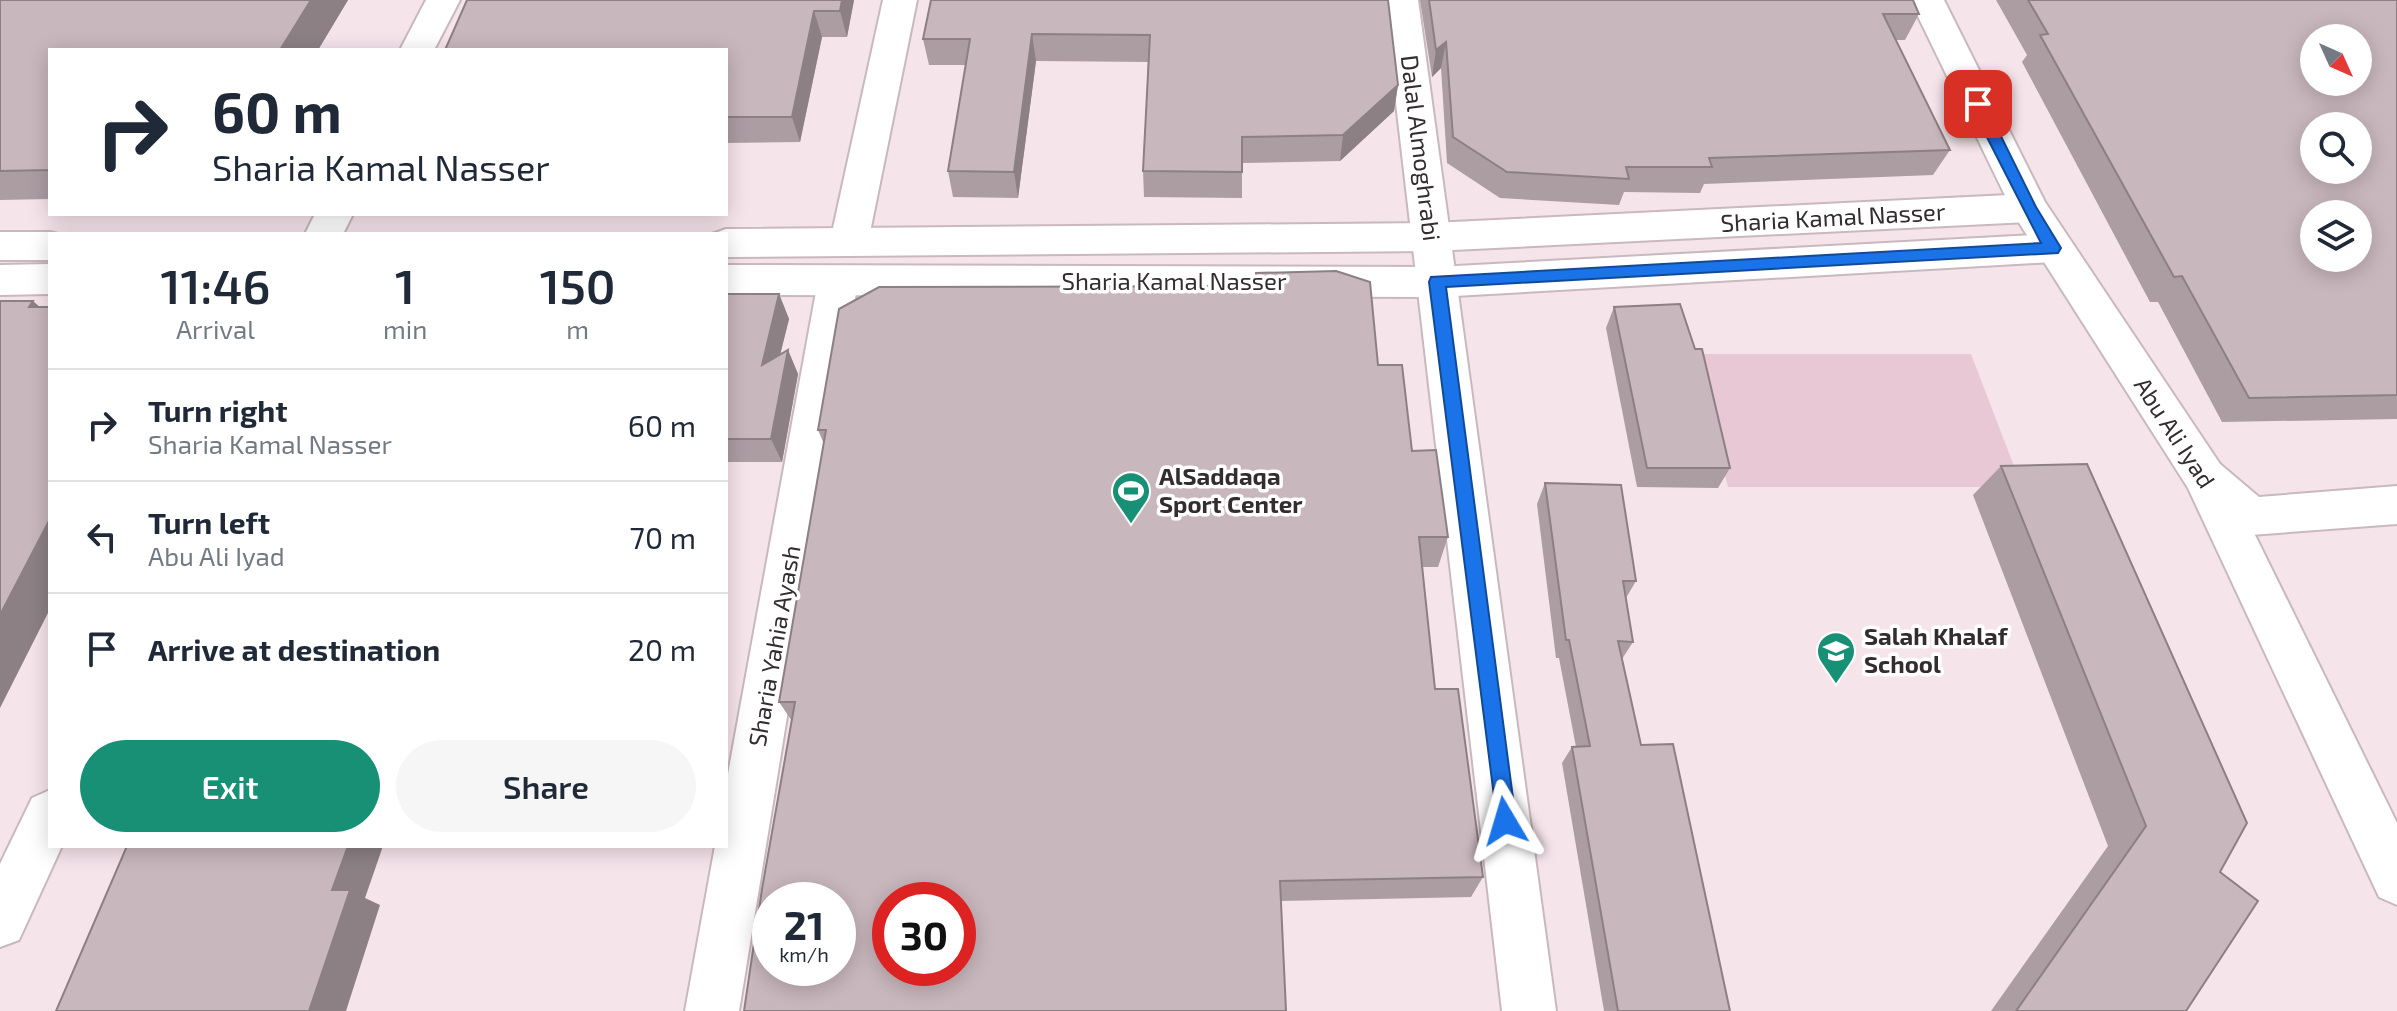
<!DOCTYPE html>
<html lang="en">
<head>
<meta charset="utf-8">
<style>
	body { margin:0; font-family:"Exo 2",sans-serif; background:#f6f6f7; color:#1f2937; height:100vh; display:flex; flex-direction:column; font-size:30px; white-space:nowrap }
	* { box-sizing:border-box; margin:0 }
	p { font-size:26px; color:#747a83 }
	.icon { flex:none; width:44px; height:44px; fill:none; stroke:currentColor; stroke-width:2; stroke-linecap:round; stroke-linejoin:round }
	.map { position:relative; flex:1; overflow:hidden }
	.details { position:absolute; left:48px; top:232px; width:680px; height:616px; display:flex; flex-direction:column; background:#fff; border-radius:0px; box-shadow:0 4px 20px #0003 }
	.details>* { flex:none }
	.banner { position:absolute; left:48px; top:48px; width:680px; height:168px; border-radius:0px; box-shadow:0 4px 20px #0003; background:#fff; color:#1f2937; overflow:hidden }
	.needle { width:52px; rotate:135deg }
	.buttons { position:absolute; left:2300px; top:24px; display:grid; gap:16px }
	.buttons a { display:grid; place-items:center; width:72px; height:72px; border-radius:50%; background:#fff; box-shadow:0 4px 20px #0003; font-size:40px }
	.speed { position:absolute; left:752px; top:882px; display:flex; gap:16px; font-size:40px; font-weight:700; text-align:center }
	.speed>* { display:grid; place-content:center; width:104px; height:104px; border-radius:50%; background:#fff; box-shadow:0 4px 20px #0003; line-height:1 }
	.speed small { font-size:20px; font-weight:400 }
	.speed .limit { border:12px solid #d22; background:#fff; color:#111 }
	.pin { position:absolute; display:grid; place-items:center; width:68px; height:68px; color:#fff; margin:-34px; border-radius:16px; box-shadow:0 4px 12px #0006 }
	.me { position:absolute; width:88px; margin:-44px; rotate:353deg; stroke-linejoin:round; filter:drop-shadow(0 0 6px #0008) }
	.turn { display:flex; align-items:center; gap:28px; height:168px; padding:0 32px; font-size:36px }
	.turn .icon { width:104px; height:104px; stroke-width:2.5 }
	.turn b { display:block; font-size:56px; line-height:68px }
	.eta { display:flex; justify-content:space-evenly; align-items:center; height:136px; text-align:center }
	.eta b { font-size:48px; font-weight:600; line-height:56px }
	.primary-button { display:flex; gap:16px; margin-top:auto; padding:16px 32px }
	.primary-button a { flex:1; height:92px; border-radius:48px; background:#179075; color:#fff; font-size:32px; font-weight:600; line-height:92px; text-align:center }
	.primary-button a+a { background:#f6f6f7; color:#1f2937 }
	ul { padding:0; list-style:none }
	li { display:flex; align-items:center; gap:24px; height:112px; padding:0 32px; border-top:2px solid #e0e1e3 }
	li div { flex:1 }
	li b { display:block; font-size:30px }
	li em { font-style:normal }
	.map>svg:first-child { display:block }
	.green { fill:#e7c8d4 }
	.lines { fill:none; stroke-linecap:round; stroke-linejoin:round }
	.minor-casing { stroke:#c9b8be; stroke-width:4 }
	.tertiary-casing { stroke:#c9b8be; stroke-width:4 }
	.secondary-casing { stroke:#c9b8be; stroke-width:4 }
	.minor { fill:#fff; fill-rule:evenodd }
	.tertiary { fill:#fff; fill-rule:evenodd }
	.secondary { fill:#fff; fill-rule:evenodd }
	.wall { fill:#ac9da3 }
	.shaded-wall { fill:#8c8084 }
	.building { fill:#c8b7bd; stroke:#8c8084; stroke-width:2; fill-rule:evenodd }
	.route { fill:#1a73e8; stroke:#114b97; stroke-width:2 }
	.labels { text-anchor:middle; stroke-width:7; stroke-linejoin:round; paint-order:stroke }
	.street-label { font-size:24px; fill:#342d30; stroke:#fff }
	.poi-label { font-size:24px; font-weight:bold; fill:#342d30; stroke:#fff; text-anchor:start }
</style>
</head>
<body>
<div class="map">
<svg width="2397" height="1011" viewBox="0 0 2397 1011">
	<rect width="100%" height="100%" fill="#f6e4eb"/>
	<!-- green -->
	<path class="green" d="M1694,354H1971L2022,487H1728Z"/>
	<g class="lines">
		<defs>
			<g id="minor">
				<path d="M426,0H460L434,50H400Z"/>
				<path d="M883,0H917L868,242L863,252L849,256L835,252L830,242Z"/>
				<path d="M1384,0H1418L1556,1011H1502Z"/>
				<path d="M1910,0H1944L2045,202L2220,464L2397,823V905L2379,897L2188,488L2016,218Z"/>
				<path d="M315,214H353L343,234H305Z"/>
				<path d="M838,266L852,270L858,281L739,1011H685L715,846H726V785L818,281L824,270Z"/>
				<path d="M50,790V846H62L19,940L0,947V864L32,798Z"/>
			</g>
			<path id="tertiary" d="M2205,459L2220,464L2259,497L2397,486V524L2251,535C2226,526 2195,501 2183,477L2190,464Z"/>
			<g id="secondary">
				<path d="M2029,194L2042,198L2048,208L2042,218L2029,222L1432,251L726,257V234H712L726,229L1432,223Z"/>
				<path d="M0,232H50L58,234H50V260H0Z"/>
				<path d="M2053,234L2067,238L2072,248L2067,258L2053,262L1437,297L726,295V265L1437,267Z"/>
				<path d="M50,264V294L0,295V265Z"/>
			</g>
		</defs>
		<!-- minor casing -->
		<use href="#minor" class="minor-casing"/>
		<!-- tertiary casing -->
		<use href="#tertiary" class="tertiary-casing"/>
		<!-- secondary casing -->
		<use href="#secondary" class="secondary-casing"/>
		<!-- minor -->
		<use href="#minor" class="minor"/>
		<!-- tertiary -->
		<use href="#tertiary" class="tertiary"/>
		<!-- secondary -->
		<use href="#secondary" class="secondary"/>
	</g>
	<!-- wall -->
	<g class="wall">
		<path d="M0,0H348L318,50H50V199L0,200Z"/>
		<path d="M467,0H854L847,37H822L800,142L726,143V50Z"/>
		<path d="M1388,0L1398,85L1394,111L1340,161L1242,163V198L1144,197L1143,171L1148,62L1036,61L1018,198L953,197L948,171L966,65H929L923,39Z"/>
		<path d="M1420,0H1913L1919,14L1905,40H1896L1950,150L1933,175L1704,184L1700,193L1624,192L1619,205L1500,198L1447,163L1441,68L1432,77Z"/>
		<path d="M1996,0H2397V419L2222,422L2158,302H2150L2022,62L2027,55Z"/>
		<path d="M1256,273L1378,365L1448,537L1438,567H1422L1435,689L1483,877L1471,897L1281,901L792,721L779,702L824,444L818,430L1255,286Z"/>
		<path d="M726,294H779L789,319L780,354L788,350L798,374L782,462H726Z"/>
		<path d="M1614,307L1730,468L1718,488L1637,487L1606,328Z"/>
		<path d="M2001,466L2220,872L2186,1011H1991L2108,846L1973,495Z"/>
		<path d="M1545,483L1636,581L1626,598L1633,642L1622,659L1641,745L1730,1011H1604L1562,763L1572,747H1576L1559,658H1556L1537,504Z"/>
	</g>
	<!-- shaded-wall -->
	<g class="shaded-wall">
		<path d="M311,0H348L318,50H280Z"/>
		<path d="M842,0H854L847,37L840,11Z"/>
		<path d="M814,11L822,37L800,142L792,117Z"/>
		<path d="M1032,34L1036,61L1018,198L1014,172Z"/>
		<path d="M1446,42L1441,68L1432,77L1436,50Z"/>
		<path d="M1398,85L1394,111L1340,161L1343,135Z"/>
		<path d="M779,294L789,319L772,388L762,365Z"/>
		<path d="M33,301L50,316L29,307Z"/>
		<path d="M788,350L798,374L782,462L771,439Z"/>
		<path d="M50,519V609L0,708V615Z"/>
		<path d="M348,846H383L365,898L380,905L346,1011H309L332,890Z"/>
	</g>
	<!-- building -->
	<g class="building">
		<path d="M0,0H311L280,50H50V170L0,171Z"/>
		<path d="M467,0H842L840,11H814L792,117H726V50H445Z"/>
		<path d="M931,0H1388L1398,85L1343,135L1242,137V172L1143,171L1150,35L1032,34L1014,172L948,171L970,39H923Z"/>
		<path d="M1429,0H1913L1919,14H1883L1950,150L1709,158L1712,167H1626L1629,179L1507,172L1453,137L1446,42L1436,50Z"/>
		<path d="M2028,0H2397V395L2249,398L2182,276L2174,277L2040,35L2048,34ZM2314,38H2358V82H2314ZM2314,126H2358V170H2314ZM2314,214H2358V258H2314Z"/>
		<path d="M1336,271L1370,282L1378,365H1402L1412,451L1436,450L1448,537H1419L1435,689H1458L1483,877L1280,881L1286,1011H744L762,889L795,702H779L826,430H818L839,309L879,287L1257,286L1256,273ZM770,900H838V968H770ZM890,900H958V968H890Z"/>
		<path d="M726,294H779L762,365L788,350L771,439H726Z"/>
		<path d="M0,301H33L29,307H50V519L0,615Z"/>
		<path d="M1680,304L1695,349H1702L1730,468H1647L1614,307Z"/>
		<path d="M2087,464L2247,823L2220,872L2258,901L2186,1011H2016L2146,826L2001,466Z"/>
		<path d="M1545,483L1621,485L1636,581H1623L1633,642L1618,641L1641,745L1673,744L1730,1011H1618L1572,747L1590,746L1569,640H1566Z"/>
		<path d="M127,846H348L332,890H350L309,1011H56Z"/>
	</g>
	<!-- route -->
	<path class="route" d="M1978,99L1985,104L2036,207L2061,248L2058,253L1446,287L1516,821L1513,828L1505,831L1498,828L1429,282L1431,277L2041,243L1970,104Z"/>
	<!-- icons -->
	<defs>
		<symbol id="stadium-pin" viewBox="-11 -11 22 30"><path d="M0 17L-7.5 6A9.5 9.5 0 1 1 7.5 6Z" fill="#179075" stroke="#fff"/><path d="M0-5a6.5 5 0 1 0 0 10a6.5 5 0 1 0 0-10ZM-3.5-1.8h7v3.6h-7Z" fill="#fff"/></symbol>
		<symbol id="school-pin" viewBox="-11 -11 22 30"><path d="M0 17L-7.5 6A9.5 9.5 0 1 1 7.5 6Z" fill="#179075" stroke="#fff"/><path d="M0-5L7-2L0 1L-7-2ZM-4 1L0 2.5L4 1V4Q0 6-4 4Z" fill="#fff"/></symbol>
	</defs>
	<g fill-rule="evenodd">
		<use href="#stadium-pin" x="1109" y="469" width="44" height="60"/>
		<use href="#school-pin" x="1814" y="629" width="44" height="60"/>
	</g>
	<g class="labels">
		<!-- street labels -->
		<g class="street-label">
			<text transform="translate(1420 148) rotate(83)" y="8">Dalal Almoghrabi</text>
			<text transform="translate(1833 218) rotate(-3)" y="8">Sharia Kamal Nasser</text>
			<text x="1174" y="290">Sharia Kamal Nasser</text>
			<text transform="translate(2174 433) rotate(57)" y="8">Abu Ali Iyad</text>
			<text transform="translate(775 646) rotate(-80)" y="8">Sharia Yahia Ayash</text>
		</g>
		<!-- poi labels -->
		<g class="poi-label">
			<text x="1159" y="485">AlSaddaqa<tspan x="1159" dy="28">Sport Center</tspan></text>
			<text x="1864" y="645">Salah Khalaf<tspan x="1864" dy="28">School</tspan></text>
		</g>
	</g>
</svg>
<div class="buttons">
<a><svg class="needle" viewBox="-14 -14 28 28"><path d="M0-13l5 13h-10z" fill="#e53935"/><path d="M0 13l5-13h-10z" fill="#747a83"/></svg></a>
<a><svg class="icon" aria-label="search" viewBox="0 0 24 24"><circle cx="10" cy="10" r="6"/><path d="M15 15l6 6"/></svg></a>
<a><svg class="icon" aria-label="layers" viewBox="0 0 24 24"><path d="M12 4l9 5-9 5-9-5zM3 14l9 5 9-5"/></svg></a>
</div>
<div class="speed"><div>21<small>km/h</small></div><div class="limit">30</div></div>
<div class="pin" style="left:1978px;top:104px;background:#d93025"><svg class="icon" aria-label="arrive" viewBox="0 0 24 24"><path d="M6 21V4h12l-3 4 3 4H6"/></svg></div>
<svg class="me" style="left:1505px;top:821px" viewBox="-20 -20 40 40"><path d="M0-17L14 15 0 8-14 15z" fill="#1a73e8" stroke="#fff" stroke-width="4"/></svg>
<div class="banner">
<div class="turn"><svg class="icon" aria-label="right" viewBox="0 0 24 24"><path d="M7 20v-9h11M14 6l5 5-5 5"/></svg><div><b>60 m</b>Sharia Kamal Nasser</div></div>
</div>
<section class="details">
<div class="eta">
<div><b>11:46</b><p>Arrival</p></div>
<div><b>1</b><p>min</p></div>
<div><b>150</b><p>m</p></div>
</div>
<ul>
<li><svg class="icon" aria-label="right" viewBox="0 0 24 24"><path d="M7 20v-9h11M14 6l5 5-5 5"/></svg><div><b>Turn right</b><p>Sharia Kamal Nasser</p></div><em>60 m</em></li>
<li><svg class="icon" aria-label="left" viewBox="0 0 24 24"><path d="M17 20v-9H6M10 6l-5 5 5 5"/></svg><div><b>Turn left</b><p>Abu Ali Iyad</p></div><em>70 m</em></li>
<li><svg class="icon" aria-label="arrive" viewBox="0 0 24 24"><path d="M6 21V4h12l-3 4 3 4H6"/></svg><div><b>Arrive at destination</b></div><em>20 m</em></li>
</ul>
<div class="primary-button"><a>Exit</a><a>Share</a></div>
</section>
</div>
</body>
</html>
